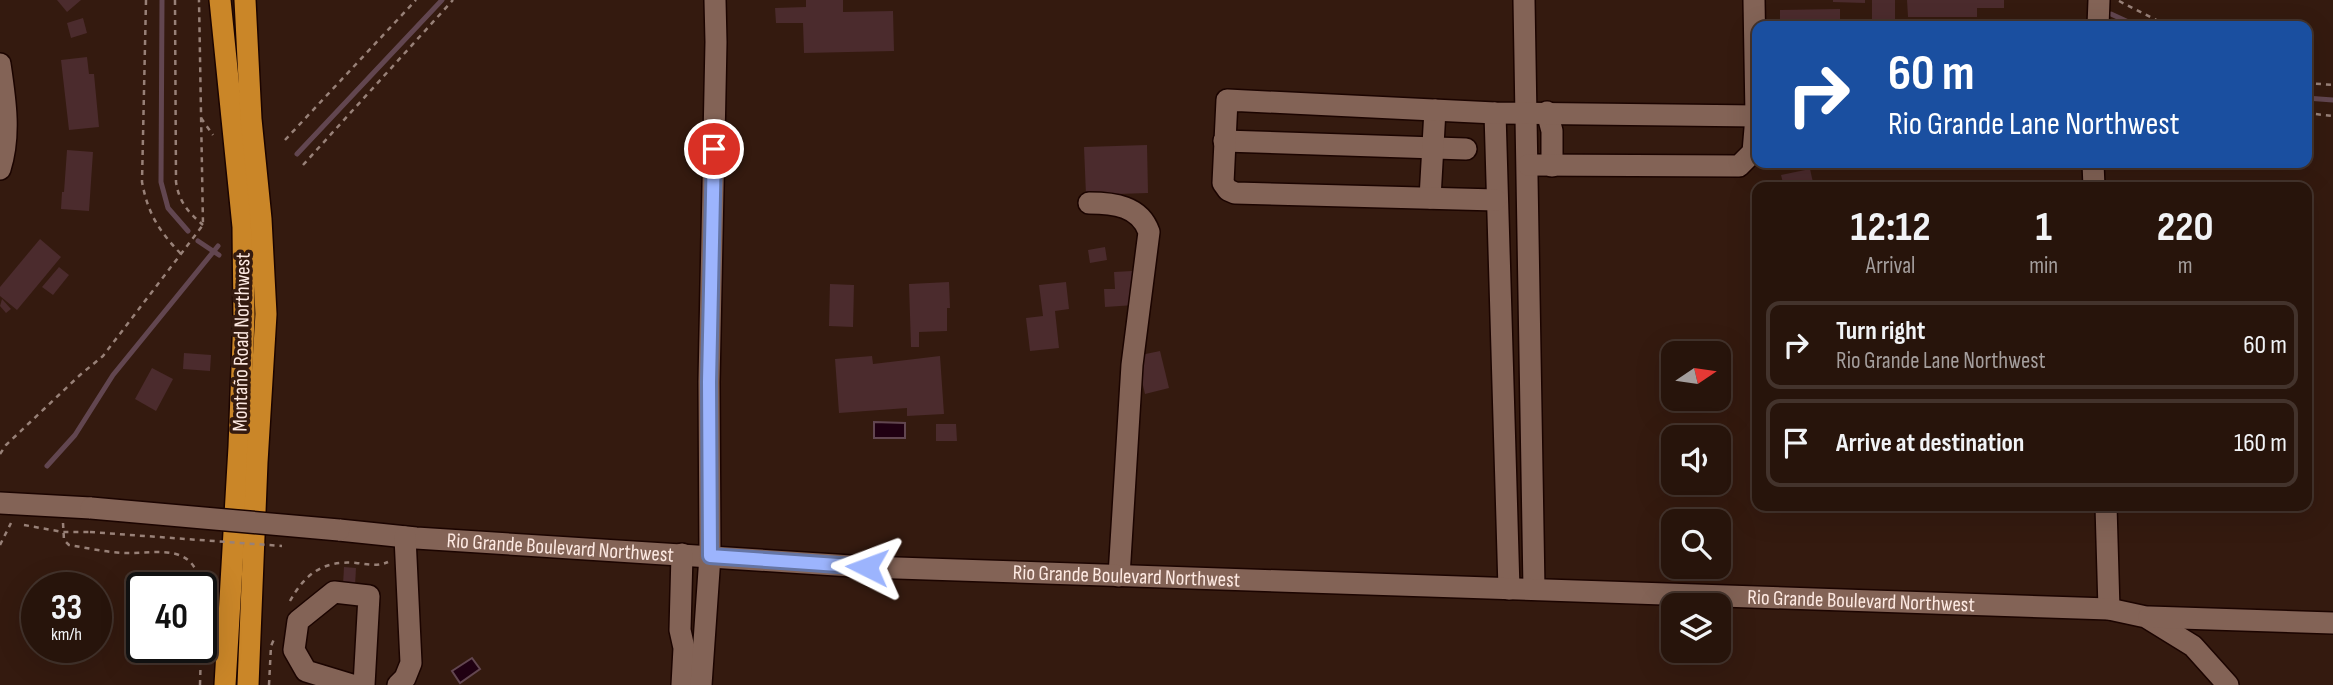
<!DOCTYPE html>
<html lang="en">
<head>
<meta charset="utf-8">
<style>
	body { margin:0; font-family:"Sofia Sans Condensed",sans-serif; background:#2f1d14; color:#f1f3f6; height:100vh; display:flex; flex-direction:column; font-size:26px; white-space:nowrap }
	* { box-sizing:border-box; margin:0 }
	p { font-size:23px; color:#a49e9d }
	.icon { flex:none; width:38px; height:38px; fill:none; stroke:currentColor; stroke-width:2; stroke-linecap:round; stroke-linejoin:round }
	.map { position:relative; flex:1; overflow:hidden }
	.side { position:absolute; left:1752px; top:182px; width:560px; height:329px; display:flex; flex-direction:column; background:#27140b; border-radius:14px; box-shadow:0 7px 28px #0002,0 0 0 2px #43332c }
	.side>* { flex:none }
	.banner { position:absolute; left:1752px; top:21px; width:560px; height:147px; border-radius:14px; box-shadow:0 7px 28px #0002,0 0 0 2px #43332c; background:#1a4fa0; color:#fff; overflow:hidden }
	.needle { width:46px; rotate:77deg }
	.controls { position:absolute; left:1661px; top:341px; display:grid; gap:14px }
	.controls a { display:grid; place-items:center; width:70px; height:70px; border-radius:14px; background:#27140b; box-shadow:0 7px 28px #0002,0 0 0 2px #43332c; font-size:35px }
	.speed { position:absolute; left:21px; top:572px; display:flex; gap:14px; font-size:35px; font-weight:700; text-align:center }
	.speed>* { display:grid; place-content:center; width:91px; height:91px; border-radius:50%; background:#27140b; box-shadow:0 7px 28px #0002,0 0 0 2px #43332c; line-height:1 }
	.speed small { font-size:18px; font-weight:400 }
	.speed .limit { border:4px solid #111; border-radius:10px; background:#fff; color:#111 }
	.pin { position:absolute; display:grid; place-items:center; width:60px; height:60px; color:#fff; margin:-30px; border:4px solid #fff; border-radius:50%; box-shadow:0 2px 7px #0007 }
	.me { position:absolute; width:77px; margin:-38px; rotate:273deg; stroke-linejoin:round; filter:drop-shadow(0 0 5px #0008) }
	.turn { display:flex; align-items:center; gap:24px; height:147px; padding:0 21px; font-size:32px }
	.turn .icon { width:91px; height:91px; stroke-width:2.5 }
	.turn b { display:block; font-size:49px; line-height:60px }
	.eta { display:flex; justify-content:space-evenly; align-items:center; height:119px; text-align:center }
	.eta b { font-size:42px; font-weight:700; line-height:49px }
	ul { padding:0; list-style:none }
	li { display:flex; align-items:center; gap:21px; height:88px; margin:0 14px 10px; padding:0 7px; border:4px solid #43332c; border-radius:14px }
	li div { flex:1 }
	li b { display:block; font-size:26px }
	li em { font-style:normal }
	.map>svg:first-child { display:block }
	.water { fill:#200012; stroke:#624650; stroke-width:2 }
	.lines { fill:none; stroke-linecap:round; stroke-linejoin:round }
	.stream { stroke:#624650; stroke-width:5 }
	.building { fill:#4b2b2d }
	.minor-casing { stroke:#1b0400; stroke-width:24 }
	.major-casing { stroke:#1b0400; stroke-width:24 }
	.path { stroke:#988178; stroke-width:2.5; stroke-dasharray:5 5; stroke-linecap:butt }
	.minor { stroke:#836356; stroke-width:21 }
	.major { stroke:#ca8628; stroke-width:21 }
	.minor-bridge-casing { stroke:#1b0400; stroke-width:24; stroke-linecap:butt }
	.path-bridge { stroke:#988178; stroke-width:2.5; stroke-dasharray:5 5; stroke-linecap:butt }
	.minor-bridge { stroke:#836356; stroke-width:21 }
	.route-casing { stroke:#6575a4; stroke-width:18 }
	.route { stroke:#9cb4fd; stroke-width:12 }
	.labels { text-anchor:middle; stroke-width:7; stroke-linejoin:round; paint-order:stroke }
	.street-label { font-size:21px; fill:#fde9e2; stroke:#341a0f }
</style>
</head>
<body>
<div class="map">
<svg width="2333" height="685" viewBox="0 0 2333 685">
	<rect width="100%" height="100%" fill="#341a0f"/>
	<!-- water -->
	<g class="water">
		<path d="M874,422L905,423V438H874Z"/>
		<path d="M472,658L480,669L460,683L452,671Z"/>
	</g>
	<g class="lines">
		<!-- stream -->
		<g class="stream">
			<path d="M162,0L161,182L168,208L188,231"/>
			<path d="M2111,14L2137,26"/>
			<path d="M2306,98L2333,100"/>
			<path d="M297,154L442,0"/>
			<path d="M198,241L219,255"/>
			<path d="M47,466L75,435L113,375L218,246"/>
		</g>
	</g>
	<!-- building -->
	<g class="building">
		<path d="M57,0H81L67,12Z"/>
		<path d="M806,0H843V12L893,11L894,51L804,53L803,23H776L775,8L806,7Z"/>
		<path d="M1833,0H1865V3L1833,2Z"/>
		<path d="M1872,0H1895V24H1905V26H1872Z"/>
		<path d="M1907,0H2004V8H1977V17H1908Z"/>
		<path d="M1840,9V26H1780V10Z"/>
		<path d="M83,18L87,33L71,38L67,23Z"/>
		<path d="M2032,22V26H1980V23Z"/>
		<path d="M87,57L89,74H94L99,127L69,130L61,60Z"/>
		<path d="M1147,145L1148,193L1086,195L1084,147Z"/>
		<path d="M67,150L93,152L89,211L61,209L62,192H64Z"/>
		<rect x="1829" y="163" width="75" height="4"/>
		<path d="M1810,169L1814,187H1784L1781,175Z"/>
		<path d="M40,239L61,257L17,310L0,296V287Z"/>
		<path d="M1105,247L1107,260L1090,263L1088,250Z"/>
		<path d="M59,267L69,275L53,295L42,287Z"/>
		<path d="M1132,271L1135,305L1105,307L1104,289H1115L1114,272Z"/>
		<path d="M949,282L950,308H947V331L919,332V347H911L909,284Z"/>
		<path d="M1066,282L1069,309L1055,311L1059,348L1030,351L1026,318L1043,316L1039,285Z"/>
		<path d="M830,284L854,285L853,327L829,326Z"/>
		<path d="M2,299L11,309L6,313L0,306Z"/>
		<path d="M1160,351L1169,388L1145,394L1136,356Z"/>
		<path d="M184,353L211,355L210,371L183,369Z"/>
		<path d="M872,356L873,364L940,356L944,414L907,416V408L839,413L835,359Z"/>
		<path d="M152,368L173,379L156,411L135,399Z"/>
		<path d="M936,424H956L957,441H936Z"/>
		<path d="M344,567L356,568L355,586L343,585Z"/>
	</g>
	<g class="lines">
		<defs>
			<g id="minor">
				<path d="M1524,0L1534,589"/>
				<path d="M2098,26L2099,0"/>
				<path d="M0,64C5,98 11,135 0,169"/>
				<path d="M1547,112L1552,131V166"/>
				<path d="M1495,113L1509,589"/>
				<path d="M1224,141L1466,149"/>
				<path d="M2093,163L2094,187"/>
				<path d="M1528,165L1739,166L1753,152L1756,116L1754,0"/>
				<path d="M1430,198L1435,110"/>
				<path d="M1496,200L1235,193L1228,190L1223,183L1227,100L1495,113L1757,116"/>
				<path d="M1089,203C1114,203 1140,206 1149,232L1132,365L1119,576"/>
				<path d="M0,503L91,508"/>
				<path d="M2106,506L2109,609"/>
				<path id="s1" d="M339,530L416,538L867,567L2109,609L2146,617L2193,646L2228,685"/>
				<path d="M2149,617L2333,623"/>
				<path d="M352,685L306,671L294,650L298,621L334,592L369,596L364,685"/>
				<path d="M398,685L405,678L411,663L405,537"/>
				<path d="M682,685L684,648L680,630L682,554"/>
				<path d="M701,685L710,556L709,382L716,42L715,0"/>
			</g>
			<g id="major">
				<path d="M220,0L243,227L244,316L239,447L225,685"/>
				<path d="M245,0L251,119L261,219L266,314L257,462L248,685"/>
			</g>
		</defs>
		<!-- minor casing -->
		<use href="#minor" class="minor-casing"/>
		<!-- major casing -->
		<use href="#major" class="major-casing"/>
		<!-- path -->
		<g class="path">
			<path d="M146,0L142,182C148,214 159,231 181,254"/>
			<path d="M175,0L176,182C179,202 188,212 203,225"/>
			<path d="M2119,1L2168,26"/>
			<path d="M2306,83L2333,85"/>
			<path d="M2306,113L2333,116"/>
			<path d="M201,118L213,135"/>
			<path d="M285,140L416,0"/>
			<path d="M303,165L453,0"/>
			<path d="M0,454L6,445L80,375L103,356L203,225L199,0"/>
			<path d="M63,523L64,540L69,545C88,548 109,553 129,553C160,553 195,543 201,588"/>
			<path d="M24,525L63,532H90"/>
			<path d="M0,545L11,523"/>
			<path d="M290,601C305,574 323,560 356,563C367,564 377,567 388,562"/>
			<path d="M200,685L201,648"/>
			<path d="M269,685L271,646L275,637"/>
		</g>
		<!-- minor -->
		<use href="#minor" class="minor"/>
		<!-- major -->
		<use href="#major" class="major"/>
		<defs>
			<path id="minor-bridge" d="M91,508L339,530"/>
		</defs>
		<!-- minor-bridge casing -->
		<use href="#minor-bridge" class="minor-bridge-casing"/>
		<!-- path-bridge -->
		<path class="path-bridge" d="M90,532L282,546"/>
		<!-- minor-bridge -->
		<use href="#minor-bridge" class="minor-bridge"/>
	</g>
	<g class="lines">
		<defs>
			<path id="route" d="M714,149L709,382L710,556L867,567"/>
		</defs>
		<!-- route casing -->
		<use href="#route" class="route-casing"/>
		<!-- route -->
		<use href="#route" class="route"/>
	</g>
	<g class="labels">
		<!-- street labels -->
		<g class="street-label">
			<text transform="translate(241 342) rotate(-89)" y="7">Montaño Road Northwest</text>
			<text dy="7" stroke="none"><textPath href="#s1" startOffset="222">Rio Grande Boulevard Northwest</textPath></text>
			<text dy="7" stroke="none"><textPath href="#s1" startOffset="789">Rio Grande Boulevard Northwest</textPath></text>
			<text dy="7" stroke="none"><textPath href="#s1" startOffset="1524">Rio Grande Boulevard Northwest</textPath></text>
		</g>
	</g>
</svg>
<div class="controls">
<a><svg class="needle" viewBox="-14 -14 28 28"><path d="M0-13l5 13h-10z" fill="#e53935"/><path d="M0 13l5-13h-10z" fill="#a49e9d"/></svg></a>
<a><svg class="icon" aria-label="sound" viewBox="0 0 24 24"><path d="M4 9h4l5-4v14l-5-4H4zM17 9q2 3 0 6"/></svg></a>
<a><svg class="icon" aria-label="search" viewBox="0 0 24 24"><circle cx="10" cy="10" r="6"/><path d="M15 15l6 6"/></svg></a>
<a><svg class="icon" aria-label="layers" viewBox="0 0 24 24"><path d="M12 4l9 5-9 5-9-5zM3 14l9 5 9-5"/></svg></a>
</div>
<div class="speed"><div>33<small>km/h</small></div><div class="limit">40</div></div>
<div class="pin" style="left:714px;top:149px;background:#d93025"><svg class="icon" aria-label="arrive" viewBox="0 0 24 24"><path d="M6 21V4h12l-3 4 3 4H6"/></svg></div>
<svg class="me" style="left:867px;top:567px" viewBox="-20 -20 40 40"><path d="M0-17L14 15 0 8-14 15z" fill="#9cb4fd" stroke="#fff" stroke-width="4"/></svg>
<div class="banner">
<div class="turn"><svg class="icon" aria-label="right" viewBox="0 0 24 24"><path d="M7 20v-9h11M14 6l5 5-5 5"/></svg><div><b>60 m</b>Rio Grande Lane Northwest</div></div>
</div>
<section class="side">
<div class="eta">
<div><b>12:12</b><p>Arrival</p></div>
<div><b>1</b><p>min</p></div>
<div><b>220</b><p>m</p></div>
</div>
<ul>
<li><svg class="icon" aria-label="right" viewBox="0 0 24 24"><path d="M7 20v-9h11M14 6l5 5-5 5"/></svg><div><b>Turn right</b><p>Rio Grande Lane Northwest</p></div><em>60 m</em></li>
<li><svg class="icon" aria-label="arrive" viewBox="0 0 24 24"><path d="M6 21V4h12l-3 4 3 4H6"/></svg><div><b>Arrive at destination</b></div><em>160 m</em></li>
</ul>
</section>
</div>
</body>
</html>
